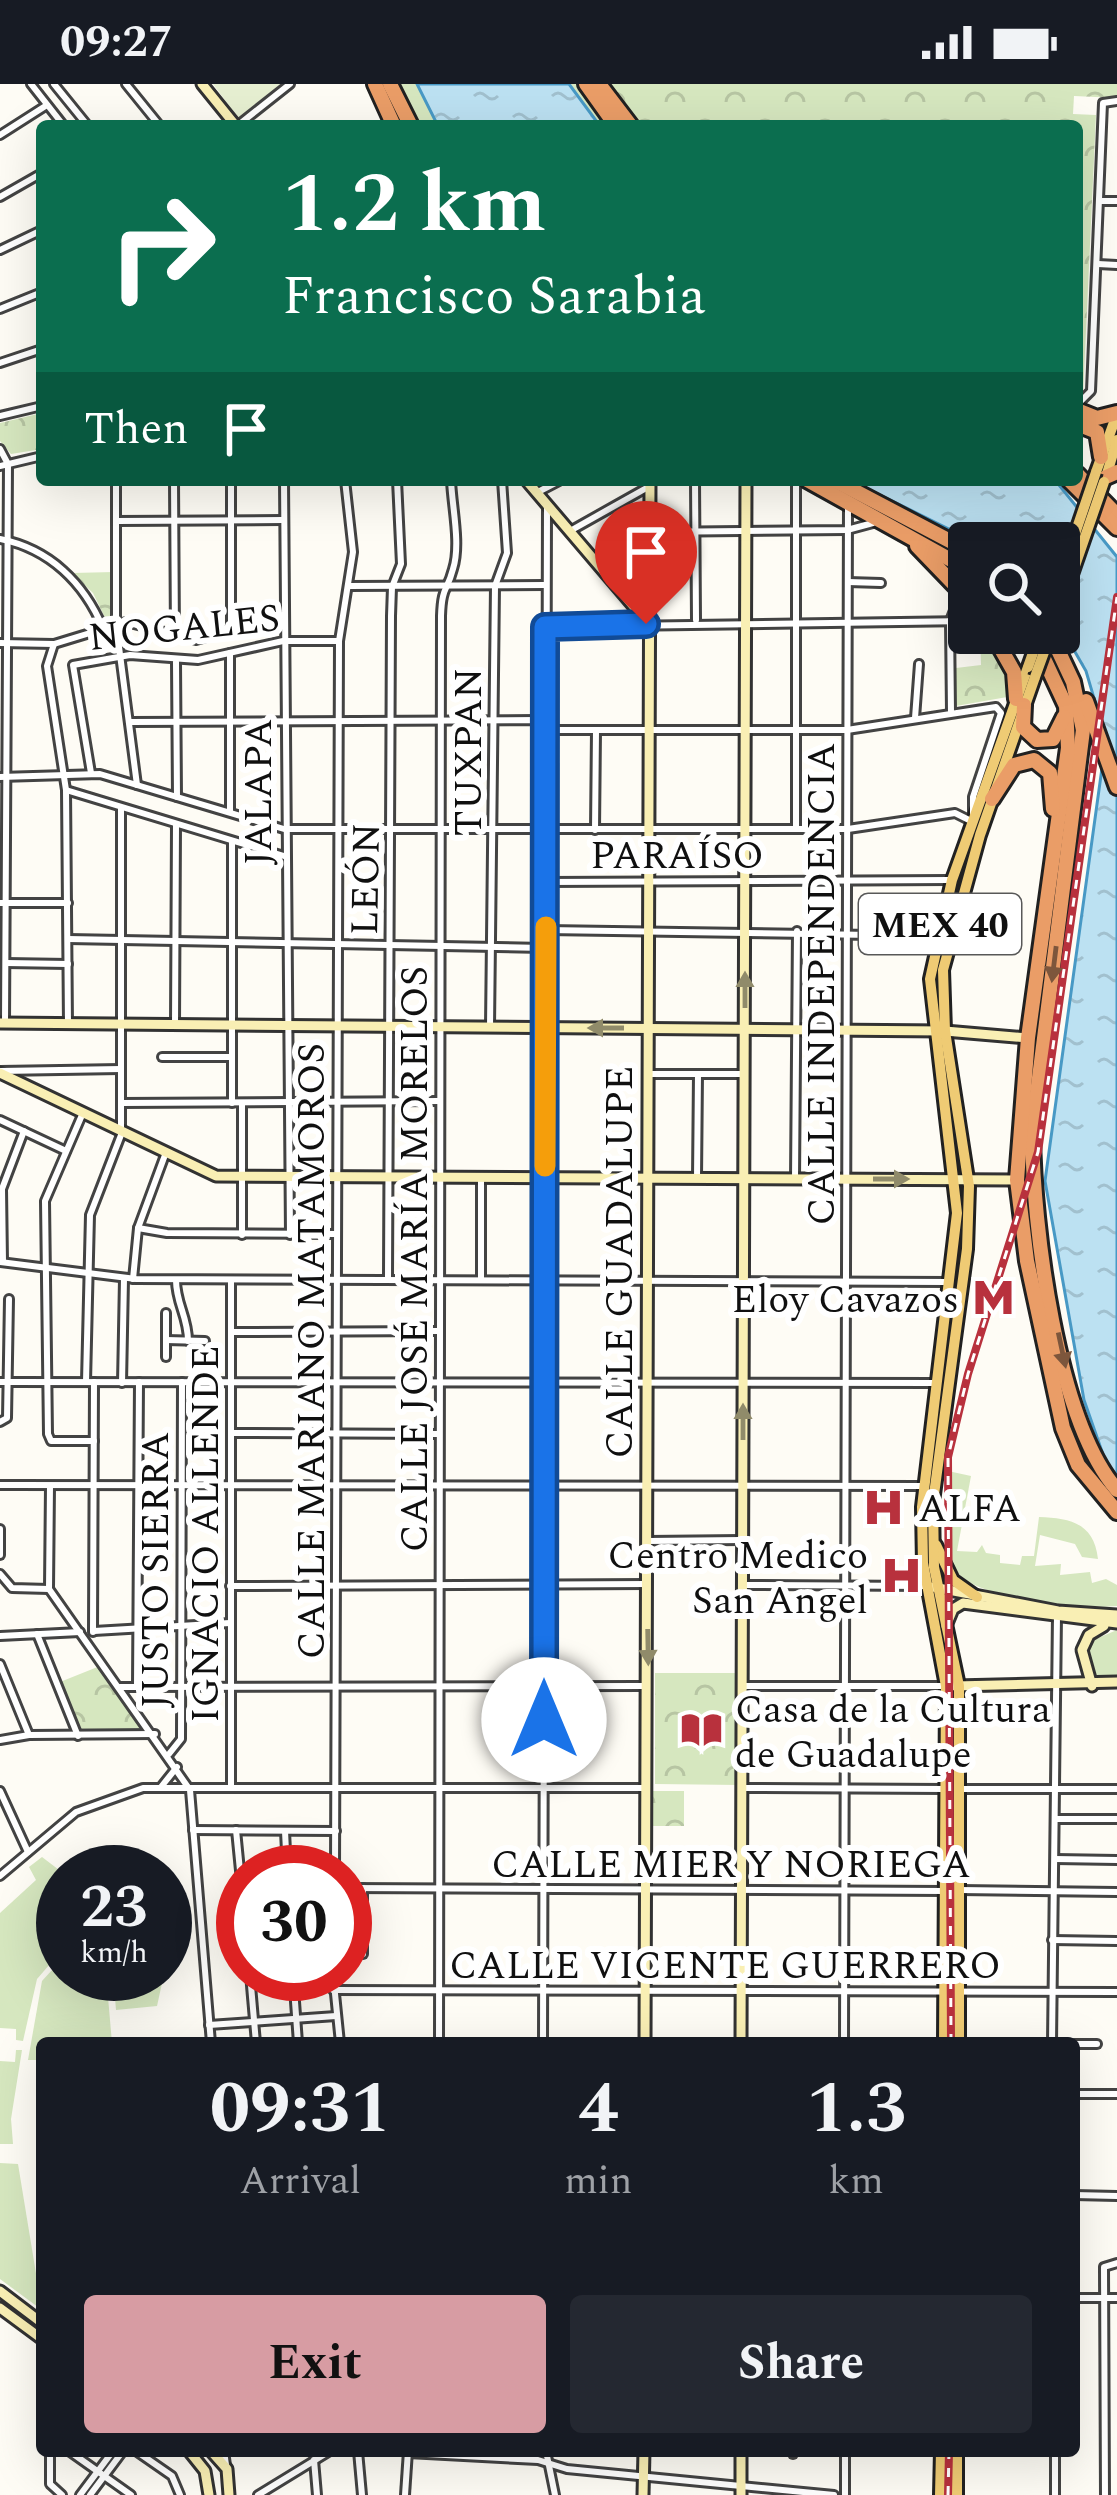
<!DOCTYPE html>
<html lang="en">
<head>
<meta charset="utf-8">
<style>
	body { margin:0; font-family:Spectral,serif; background:#242831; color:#f1f3f6; height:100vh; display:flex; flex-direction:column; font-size:45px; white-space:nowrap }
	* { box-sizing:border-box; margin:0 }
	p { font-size:39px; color:#9ea1a6 }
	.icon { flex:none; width:66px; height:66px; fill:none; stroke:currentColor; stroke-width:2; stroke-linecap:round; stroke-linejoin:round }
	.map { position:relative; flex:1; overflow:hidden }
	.side { position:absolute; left:36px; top:1953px; width:1044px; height:420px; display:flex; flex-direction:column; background:#171b24; border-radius:12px; box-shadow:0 12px 48px #0002 }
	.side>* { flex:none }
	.top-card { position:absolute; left:36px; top:36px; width:1047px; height:366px; border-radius:12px; box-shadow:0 12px 48px #0002; background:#0b6e4f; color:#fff; overflow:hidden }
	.buttons { position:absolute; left:948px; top:438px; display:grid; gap:24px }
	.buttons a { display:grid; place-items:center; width:132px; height:132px; border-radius:12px; background:#171b24; box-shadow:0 12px 48px #0002; font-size:60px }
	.speed { position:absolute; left:36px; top:1761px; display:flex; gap:24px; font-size:60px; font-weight:700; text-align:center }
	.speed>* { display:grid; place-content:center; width:156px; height:156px; border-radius:50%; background:#171b24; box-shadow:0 12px 48px #0002; line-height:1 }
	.speed small { font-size:30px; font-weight:400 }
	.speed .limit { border:18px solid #d22; background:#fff; color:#111 }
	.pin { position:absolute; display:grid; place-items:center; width:102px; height:102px; color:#fff; margin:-123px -51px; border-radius:50% 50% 50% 0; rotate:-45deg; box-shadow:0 0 12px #0007 }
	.pin .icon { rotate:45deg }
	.me { position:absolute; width:132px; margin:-66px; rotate:0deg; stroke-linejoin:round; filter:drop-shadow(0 0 9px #0008) }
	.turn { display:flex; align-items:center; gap:42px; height:252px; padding:0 48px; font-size:54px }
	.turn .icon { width:156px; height:156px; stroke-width:2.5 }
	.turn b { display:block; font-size:84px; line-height:102px }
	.then { display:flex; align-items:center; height:114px; padding:0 48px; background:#0003; gap:24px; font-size:45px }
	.eta { display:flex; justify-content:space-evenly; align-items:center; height:204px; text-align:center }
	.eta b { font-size:72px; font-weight:700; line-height:84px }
	.action { display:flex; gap:24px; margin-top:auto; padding:24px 48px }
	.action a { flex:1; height:138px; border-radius:12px; background:#d79ca3; color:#111; font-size:48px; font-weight:700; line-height:138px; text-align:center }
	.action a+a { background:#242831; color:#f1f3f6 }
	.status { display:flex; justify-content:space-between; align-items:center; height:84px; padding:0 60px; background:#171b24; direction:ltr }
	.status svg { height:33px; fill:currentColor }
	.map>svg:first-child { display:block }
	.grass { fill:#d6e7bf }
	.park { fill:url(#park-crowns) }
	.pitch { fill:#e6efd1 }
	.water { fill:url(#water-ripples); stroke:#4899c5; stroke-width:3 }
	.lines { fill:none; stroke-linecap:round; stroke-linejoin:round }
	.street-casing { stroke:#434343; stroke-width:12 }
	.secondary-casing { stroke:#323232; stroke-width:15 }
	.primary-casing { stroke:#212121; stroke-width:16 }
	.highway-casing { stroke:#212121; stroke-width:20 }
	.street { stroke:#fff; stroke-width:6 }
	.secondary { stroke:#f9efb4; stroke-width:9 }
	.primary { stroke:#efcb74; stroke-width:10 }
	.highway { stroke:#ea9d67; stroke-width:14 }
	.rail-casing { stroke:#b8313d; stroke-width:8 }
	.rail { stroke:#fff; stroke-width:3; stroke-dasharray:9; stroke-linecap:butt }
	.primary-bridge-casing { stroke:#212121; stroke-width:16; stroke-linecap:butt }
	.highway-bridge-casing { stroke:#212121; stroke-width:20; stroke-linecap:butt }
	.primary-bridge { stroke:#efcb74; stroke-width:10 }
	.highway-bridge { stroke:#ea9d67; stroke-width:14 }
	.oneway { fill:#7d563c }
	.oneway2 { fill:#908b6a }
	.route-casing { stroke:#114b97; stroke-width:30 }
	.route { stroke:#1a73e8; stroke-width:21 }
	.slow { stroke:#f59e0b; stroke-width:21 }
	.labels { text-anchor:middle; stroke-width:12; stroke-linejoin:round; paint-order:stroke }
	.shield { fill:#fff; stroke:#585858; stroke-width:3 }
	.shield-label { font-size:36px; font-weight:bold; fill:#101010 }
	.street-label { font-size:39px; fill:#101010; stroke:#fff }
	.poi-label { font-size:39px; fill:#101010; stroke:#fff; text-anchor:end }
</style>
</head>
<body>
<div class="status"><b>09:27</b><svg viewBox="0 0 49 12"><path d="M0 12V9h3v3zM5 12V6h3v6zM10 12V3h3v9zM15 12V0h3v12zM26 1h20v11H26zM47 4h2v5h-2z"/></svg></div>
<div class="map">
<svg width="1117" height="2411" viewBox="0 0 1117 2411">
	<defs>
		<pattern id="park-crowns" width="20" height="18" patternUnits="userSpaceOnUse" patternTransform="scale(3)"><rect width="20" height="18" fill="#d6e7bf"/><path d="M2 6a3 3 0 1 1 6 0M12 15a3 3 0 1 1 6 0" fill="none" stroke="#b7c5a3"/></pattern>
		<pattern id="water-ripples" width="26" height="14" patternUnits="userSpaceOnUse" patternTransform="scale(3)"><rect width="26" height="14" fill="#bce1f2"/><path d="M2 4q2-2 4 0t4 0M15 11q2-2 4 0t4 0" fill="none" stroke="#a1c0ce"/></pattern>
	</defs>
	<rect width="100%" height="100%" fill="#fefcf5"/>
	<!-- grass -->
	<g class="grass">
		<path d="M948,1387L971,1392L957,1467L977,1468L982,1461L986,1469L1000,1471V1479L1020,1481L1022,1472H1034L1039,1433C1070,1434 1094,1439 1098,1475L1082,1473L1075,1460L1040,1451L1035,1482L1061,1480L1060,1491L1090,1488L1092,1499L1106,1495L1117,1501V1522C1084,1526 968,1516 954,1483C943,1456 949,1416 948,1387Z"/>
		<path d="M1117,1546V1593L1094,1591L1086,1572L1091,1557Z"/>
		<path d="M42,1773L63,1789V1865L37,1895L23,1957L16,1956V1945L0,1944V1829L36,1796L29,1783Z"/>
		<path d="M63,1874V1890H106L112,1959H42V1976H28L42,1897Z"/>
		<path d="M113,1890H164L157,1922L116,1926Z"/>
		<path d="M16,1966H22L11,2035L13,2060H0V1977L15,1978Z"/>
		<path d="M0,2079L18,2080L42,2226L0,2195Z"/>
	</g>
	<!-- park -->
	<g class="park">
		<path d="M397,0H581L610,42H417Z"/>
		<path d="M609,0H1117V14L1074,12L1073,30L1096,31L1083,311L1077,315V42H640Z"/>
		<path d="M42,329V365L11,370L0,357V339Z"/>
		<path d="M114,488L110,538L109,542L93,509L72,489Z"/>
		<path d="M980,549L1007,584L1013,612L956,622V584L981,581Z"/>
		<path d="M100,1582L146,1646L80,1647L60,1598Z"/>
		<path d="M655,1589H736L739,1701L655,1700Z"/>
		<rect x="652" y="1707" width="32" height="35"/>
	</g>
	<!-- pitch -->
	<path class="pitch" d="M213,0H281L238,34Z"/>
	<!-- water -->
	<g class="water">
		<path d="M417,0H569L600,42H438Z"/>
		<path d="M850,396H1055L1117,473V1392L1106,1379L1084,1316L1045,1097L1106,655L1086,587L1059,540V459H977Z"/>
	</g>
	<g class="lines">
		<defs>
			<g id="street">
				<path d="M31,0L64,42"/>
				<path d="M54,0L88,42"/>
				<path d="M126,0L160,42"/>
				<path d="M237,42L290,0"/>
				<path d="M0,51L47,21"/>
				<path d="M0,113L42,89"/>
				<path d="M1099,117H1117"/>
				<path d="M0,166L42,146"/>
				<path d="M1098,180L1117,181"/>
				<path d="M0,225L42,208"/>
				<path d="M0,279L42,265"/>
				<path d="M1077,321L1091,307L1103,19L1117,17"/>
				<path d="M0,332L42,322"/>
				<path d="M0,365L8,380L5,939"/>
				<path d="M0,382L42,372"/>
				<path d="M116,396V540L137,701"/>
				<path d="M174,396L175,554"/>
				<path d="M231,396V546"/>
				<path d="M284,396L290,1151"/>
				<path d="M695,396L696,536"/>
				<path d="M538,408L561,396"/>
				<path d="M116,437L283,436"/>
				<path d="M570,447L650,402"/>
				<path d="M650,448L847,446L873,439"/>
				<path d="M0,455C50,465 84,499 103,544"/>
				<path d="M848,498L881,499"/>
				<path d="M348,502L545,501"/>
				<path d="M547,543L969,537"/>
				<path d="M0,559L54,560L126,538L196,556L283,531"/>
				<path d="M54,560L47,582L66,706L68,940"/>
				<path d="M230,569V727"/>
				<path d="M176,578L177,713"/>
				<path d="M951,628L950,537L961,508"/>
				<path d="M915,634L919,580"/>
				<path d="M130,638L538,636L552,646H847L996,623L1001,629L973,713V730"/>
				<path d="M91,689L73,581L130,571L198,576L283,557H339"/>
				<path d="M0,693L100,690L284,745H848L955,729L971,737"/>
				<path d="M66,706L284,772"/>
				<path d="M796,745V396"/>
				<path d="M595,746L596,647"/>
				<path d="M232,758V1019"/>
				<path d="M546,798L950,796"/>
				<path d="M0,819H68"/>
				<path d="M546,846L936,852"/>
				<path d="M68,855L544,864"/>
				<path d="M6,879L68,880"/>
				<path d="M175,941L176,741"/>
				<path d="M490,943L495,502L507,469L502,396"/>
				<path d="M162,973H232"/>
				<path d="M0,987L121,985"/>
				<path d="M648,990H745"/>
				<path d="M121,1019L439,1017"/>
				<path d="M242,1019V1151"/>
				<path d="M82,1031L45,1117L48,1350L51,1357H94"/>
				<path d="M0,1036L66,1067"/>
				<path d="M697,1094L698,990"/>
				<path d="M795,1095L797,847"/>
				<path d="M138,1144L167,1149L337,1150"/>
				<path d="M0,1178L136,1195L949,1198"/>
				<path d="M3,1178L2,1105L24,1047"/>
				<path d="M388,1194L391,532L392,503L401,480L397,396"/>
				<path d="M133,1195L138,1144L165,1071"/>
				<path d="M176,1196C176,1220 188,1232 188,1257"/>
				<path d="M481,1196V1095"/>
				<path d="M232,1248L438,1247"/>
				<path d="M166,1256L205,1257"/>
				<path d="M166,1273V1229"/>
				<path d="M0,1298L938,1299"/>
				<path d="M86,1298L90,1131L121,1051V725"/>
				<path d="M122,1299L124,1195"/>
				<path d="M0,1338L7,1334L9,1215"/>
				<path d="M231,1349L438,1350"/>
				<path d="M0,1401L923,1402"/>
				<path d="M50,1402L49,1505L190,1706L211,1959"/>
				<path d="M0,1445V1471"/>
				<path d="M648,1457L742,1456"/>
				<path d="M0,1490L12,1504L49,1505"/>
				<path d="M744,1501L926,1502"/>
				<path d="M230,1502L647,1500"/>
				<path d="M94,1547L230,1539"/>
				<path d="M93,1548L94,1298"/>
				<path d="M37,1550L78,1652"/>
				<path d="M0,1552L80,1548"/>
				<path d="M0,1580L29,1651"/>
				<path d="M743,1602H943"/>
				<path d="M120,1603L646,1602"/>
				<path d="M137,1603L139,1298"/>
				<path d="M0,1656L29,1651L155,1650"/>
				<path d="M169,1670L181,1655L182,1298"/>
				<path d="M231,1702V1196"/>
				<path d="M161,1703L177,1683"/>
				<path d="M743,1704L945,1705"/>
				<path d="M959,1705H1117"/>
				<path d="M0,1707L28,1768"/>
				<path d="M1055,1735H1117"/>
				<path d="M193,1746L336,1747"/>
				<path d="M236,1746L243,1817"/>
				<path d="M285,1747L287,1788"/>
				<path d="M1055,1775L1117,1776"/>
				<path d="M335,1788L339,557L353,468L345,396"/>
				<path d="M0,1792L76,1728L143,1704H646"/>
				<path d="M345,1804L945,1807"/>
				<path d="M959,1806L1117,1808"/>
				<path d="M1052,1856L1117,1857"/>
				<path d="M363,1870V1804"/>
				<path d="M250,1890L256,1959"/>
				<path d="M293,1890L298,1959"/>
				<path d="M333,1890L340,1959"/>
				<path d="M333,1906L1117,1908"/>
				<path d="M209,1941L336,1932"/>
				<path d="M439,1959L441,532C442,502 447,508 453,485C461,460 452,423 451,396"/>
				<path d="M543,1959L547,424"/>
				<path d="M844,1959L848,421"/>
				<path d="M1052,1959L1057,1531"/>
				<path d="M1074,1960H1097"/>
				<path d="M1074,2010H1117"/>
				<path d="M1074,2111L1117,2112"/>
				<path d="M1074,2214H1117"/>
				<path d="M50,2367V2400L62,2411"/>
				<path d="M69,2367L131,2411"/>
				<path d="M136,2367L172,2392L180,2411"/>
				<path d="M224,2367L226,2381"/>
				<path d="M358,2367L362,2411"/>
				<path d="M546,2367L555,2411"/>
				<path d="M793,2367V2370"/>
				<path d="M1055,2367V2411"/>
				<path d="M408,2369L538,2376L567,2385L834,2411"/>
				<path d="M314,2376L317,2411"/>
				<path d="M80,2411L113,2367"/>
				<path d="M90,2411L123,2367"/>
				<path d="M258,2411L330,2367"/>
				<path d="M405,2411L408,2367"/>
				<path d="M845,2411V2367"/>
				<path d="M1105,2411L1104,2183L1117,2179"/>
			</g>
			<g id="secondary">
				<path d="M202,0L236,42"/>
				<path d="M526,396L647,538"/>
				<path d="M0,939L945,947L1028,954"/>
				<path d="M0,989L216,1092L1017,1096"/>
				<path d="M933,1503L1058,1527L1117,1531"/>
				<path d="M946,1542L953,1525L963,1519L1117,1539"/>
				<path d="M955,1602L1117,1598"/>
				<path d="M1092,1602L1082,1566L1089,1551L1104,1542"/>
				<path d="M645,1959L650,396"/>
				<path d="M741,1959L746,396"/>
				<path d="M0,2207L42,2239"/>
				<path d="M0,2224L42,2255"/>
				<path d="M189,2367L205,2387L209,2411"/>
				<path d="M211,2367L227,2385L229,2411"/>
				<path d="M643,2411L644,2367"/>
				<path d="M741,2411V2367"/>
			</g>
			<g id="primary">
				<path d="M1096,388L1117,330"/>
				<path d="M1106,393L1117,356"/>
				<path d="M936,1461L953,1496L977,1513"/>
				<path d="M944,1959L946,1602L923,1479L922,1423L957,1129L930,895L952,796L1028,583"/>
				<path d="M959,1959V1602L934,1483L933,1418L967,1165L969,1102L945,947L943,886L980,751L1035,593"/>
				<path d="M940,2411L941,2367"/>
				<path d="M957,2411V2367"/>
			</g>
			<g id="highway">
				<path d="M375,0L394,42"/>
				<path d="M390,0L411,42"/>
				<path d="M586,0L616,42"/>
				<path d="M599,0L631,42"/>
				<path d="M1077,326L1097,334L1117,329"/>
				<path d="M1077,340L1097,348L1101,373"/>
				<path d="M1077,390L1117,431"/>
				<path d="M1106,393L1117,388"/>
				<path d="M807,396L969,486"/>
				<path d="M834,396L969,467"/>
				<path d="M1069,396L1117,444"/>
				<path d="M917,462L969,516"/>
				<path d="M992,549L1014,588L1016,615"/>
				<path d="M1050,549L1073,598L1083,646L1032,1049C1033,1142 1056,1335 1117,1406"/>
				<path d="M1039,564L1066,622L1068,664L1028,954L1017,1096L1027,1177L1063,1344L1078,1381L1117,1428"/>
				<path d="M1086,617L1117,703"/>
				<path d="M1024,621L1023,643L1037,656L1053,655L1064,633"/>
				<path d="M992,715L1014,681L1034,676L1050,689L1053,725"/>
			</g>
		</defs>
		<!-- street casing -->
		<use href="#street" class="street-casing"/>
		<!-- secondary casing -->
		<use href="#secondary" class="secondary-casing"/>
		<!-- primary casing -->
		<use href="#primary" class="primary-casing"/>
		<!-- highway casing -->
		<use href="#highway" class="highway-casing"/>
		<!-- street -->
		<use href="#street" class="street"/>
		<!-- secondary -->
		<use href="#secondary" class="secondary"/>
		<!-- primary -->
		<use href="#primary" class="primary"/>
		<!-- highway -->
		<use href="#highway" class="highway"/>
		<defs>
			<g id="rail">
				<path d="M951,1959L948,1373L968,1290L1038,1068L1117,513"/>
				<path d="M948,2411L949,2367"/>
			</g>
		</defs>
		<!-- rail casing -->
		<use href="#rail" class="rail-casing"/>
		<!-- rail -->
		<use href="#rail" class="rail"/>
		<defs>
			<g id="primary-bridge">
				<path d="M1059,497L1096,388"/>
				<path d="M1059,528L1104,398"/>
				<path d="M1028,583L1040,549"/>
				<path d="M1035,593L1051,549"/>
			</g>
			<path id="highway-bridge" d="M1010,557L1023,560L1038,549"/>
		</defs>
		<!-- primary-bridge casing -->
		<use href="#primary-bridge" class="primary-bridge-casing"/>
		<!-- highway-bridge casing -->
		<use href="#highway-bridge" class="highway-bridge-casing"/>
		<!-- primary-bridge -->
		<use href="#primary-bridge" class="primary-bridge"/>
		<!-- highway-bridge -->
		<use href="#highway-bridge" class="highway-bridge"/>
	</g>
	<!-- one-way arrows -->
	<defs><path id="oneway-solid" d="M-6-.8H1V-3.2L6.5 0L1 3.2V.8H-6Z" transform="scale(3)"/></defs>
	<g class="oneway">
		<use href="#oneway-solid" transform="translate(1054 880) rotate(97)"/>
		<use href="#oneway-solid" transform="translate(1062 1266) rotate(78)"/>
	</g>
	<g class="oneway2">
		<use href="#oneway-solid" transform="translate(745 906) rotate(-90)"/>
		<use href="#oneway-solid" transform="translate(606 944) rotate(-180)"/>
		<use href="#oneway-solid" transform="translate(891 1095)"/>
		<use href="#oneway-solid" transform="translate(743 1338) rotate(-90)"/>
		<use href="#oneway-solid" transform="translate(648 1563) rotate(89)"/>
	</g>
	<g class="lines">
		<defs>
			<path id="route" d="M544,1636L545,543L646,540"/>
		</defs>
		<!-- route casing -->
		<use href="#route" class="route-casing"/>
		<!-- route -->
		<use href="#route" class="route"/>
		<!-- slow -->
		<path class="slow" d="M545,1082L546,843"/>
	</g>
	<!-- icons -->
	<defs>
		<symbol id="metro-bare" viewBox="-9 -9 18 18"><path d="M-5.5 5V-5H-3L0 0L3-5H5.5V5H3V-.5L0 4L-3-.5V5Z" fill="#b8313d" stroke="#fff" stroke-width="2.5" paint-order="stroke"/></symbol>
		<symbol id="hospital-bare" viewBox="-9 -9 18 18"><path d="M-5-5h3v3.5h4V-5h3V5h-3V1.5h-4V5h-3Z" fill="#b8313d" stroke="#fff" stroke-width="2.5" paint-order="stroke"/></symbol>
		<symbol id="library-bare" viewBox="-9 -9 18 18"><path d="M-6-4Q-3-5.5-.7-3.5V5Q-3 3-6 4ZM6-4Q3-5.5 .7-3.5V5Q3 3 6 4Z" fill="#b8313d" stroke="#fff" stroke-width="2.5" paint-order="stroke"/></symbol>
	</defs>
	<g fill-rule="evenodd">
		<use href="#metro-bare" x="964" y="1184" width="59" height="59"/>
		<use href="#hospital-bare" x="854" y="1394" width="59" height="59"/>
		<use href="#hospital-bare" x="872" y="1462" width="59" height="59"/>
		<use href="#library-bare" x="672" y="1616" width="59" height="59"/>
	</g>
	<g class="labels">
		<!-- shield labels -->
		<rect class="shield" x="859" y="810" width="162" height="60" rx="9"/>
		<g class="shield-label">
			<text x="940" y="853">MEX 40</text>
		</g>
		<!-- street labels -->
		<g class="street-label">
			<text transform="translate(184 542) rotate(-6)" y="14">NOGALES</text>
			<text transform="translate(467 668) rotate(-90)" y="14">TUXPAN</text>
			<text transform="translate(257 708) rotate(-90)" y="14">JALAPA</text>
			<text x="677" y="784">PARAÍSO</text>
			<text transform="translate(364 795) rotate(-89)" y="14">LEÓN</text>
			<text transform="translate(820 900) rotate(-90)" y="14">CALLE INDEPENDENCIA</text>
			<text transform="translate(413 1175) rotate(-90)" y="14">CALLE JOSÉ MARÍA MORELOS</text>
			<text transform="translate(618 1178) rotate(-90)" y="14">CALLE GUADALUPE</text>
			<text transform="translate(310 1267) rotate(-90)" y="14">CALLE MARIANO MATAMOROS</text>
			<text transform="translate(204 1450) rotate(-90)" y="14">IGNACIO ALLENDE</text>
			<text transform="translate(154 1486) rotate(-90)" y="14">JUSTO SIERRA</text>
			<text x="731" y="1793">CALLE MIER Y NORIEGA</text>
			<text x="725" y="1894">CALLE VICENTE GUERRERO</text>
		</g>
		<!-- poi labels -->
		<g class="poi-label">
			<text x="959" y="1228">Eloy Cavazos</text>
			<text x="918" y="1437" text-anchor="start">ALFA</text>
			<text x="868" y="1484">Centro Medico<tspan x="868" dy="45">San Angel</tspan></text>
			<text x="735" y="1638" text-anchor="start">Casa de la Cultura<tspan x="735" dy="45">de Guadalupe</tspan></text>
		</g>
	</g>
</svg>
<div class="buttons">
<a><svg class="icon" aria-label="search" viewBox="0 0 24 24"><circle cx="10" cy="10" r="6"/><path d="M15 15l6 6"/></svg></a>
</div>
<div class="speed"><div>23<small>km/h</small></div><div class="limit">30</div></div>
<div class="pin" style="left:646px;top:540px;background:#d93025"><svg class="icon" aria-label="arrive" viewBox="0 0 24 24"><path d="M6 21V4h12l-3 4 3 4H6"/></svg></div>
<svg class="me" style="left:544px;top:1636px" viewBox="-20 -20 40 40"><circle r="19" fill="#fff"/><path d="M0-13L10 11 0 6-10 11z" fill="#1a73e8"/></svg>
<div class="top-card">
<div class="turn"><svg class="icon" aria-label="right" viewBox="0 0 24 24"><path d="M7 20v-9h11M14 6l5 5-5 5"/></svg><div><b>1.2 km</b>Francisco Sarabia</div></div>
<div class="then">Then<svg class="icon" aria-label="arrive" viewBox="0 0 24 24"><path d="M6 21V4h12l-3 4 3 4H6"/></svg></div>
</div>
<section class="side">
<div class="eta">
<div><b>09:31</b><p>Arrival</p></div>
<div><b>4</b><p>min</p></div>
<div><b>1.3</b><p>km</p></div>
</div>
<div class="action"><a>Exit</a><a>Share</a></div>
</section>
</div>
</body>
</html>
